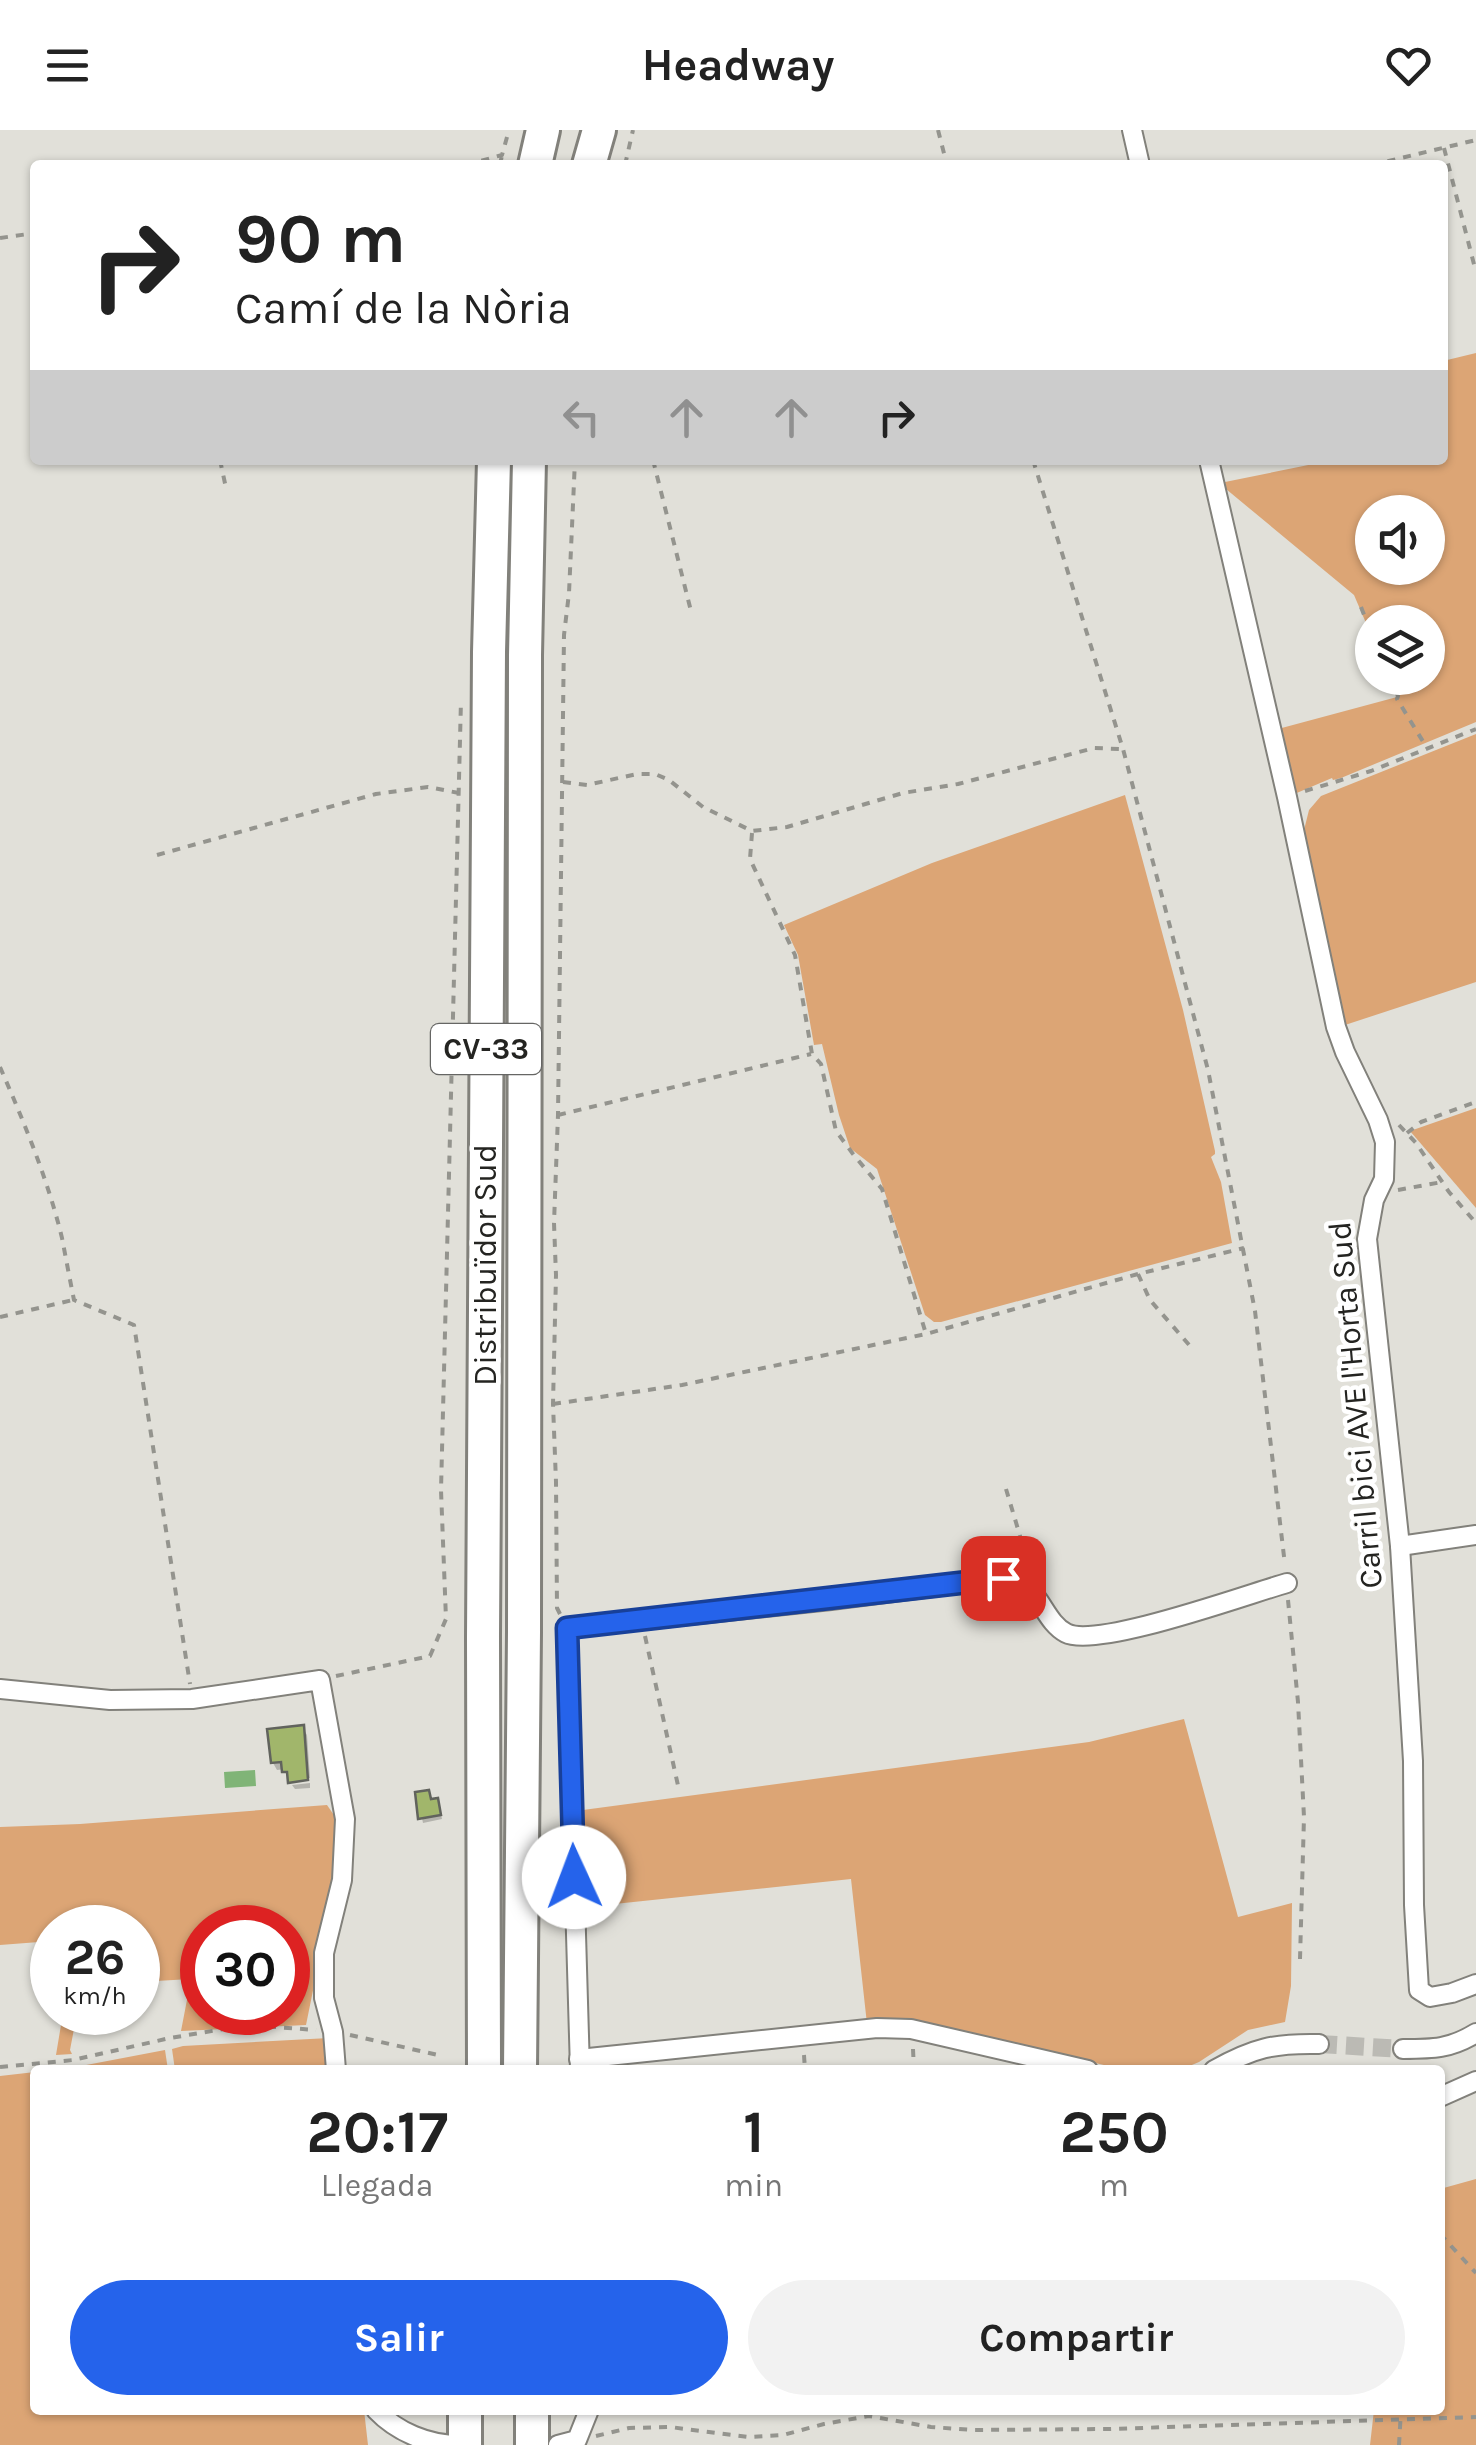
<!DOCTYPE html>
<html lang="es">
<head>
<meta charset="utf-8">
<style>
	body { margin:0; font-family:Karla,sans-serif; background:#f2f2f2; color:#222; height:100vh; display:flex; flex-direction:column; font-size:38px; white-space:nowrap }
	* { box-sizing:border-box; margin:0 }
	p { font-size:32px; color:#767676 }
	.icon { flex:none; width:55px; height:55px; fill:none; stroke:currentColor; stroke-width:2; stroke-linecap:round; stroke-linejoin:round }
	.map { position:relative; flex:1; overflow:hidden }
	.drawer { position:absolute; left:30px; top:1935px; width:1415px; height:350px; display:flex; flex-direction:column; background:#fff; border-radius:10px; box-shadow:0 2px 8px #0004 }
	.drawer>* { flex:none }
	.guide { position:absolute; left:30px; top:30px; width:1418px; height:305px; border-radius:10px; box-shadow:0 2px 8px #0004; background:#fff; color:#222; overflow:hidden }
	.buttons { position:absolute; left:1355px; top:365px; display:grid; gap:20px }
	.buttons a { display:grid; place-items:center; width:90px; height:90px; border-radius:50%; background:#fff; box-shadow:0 2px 8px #0004; font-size:50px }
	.speed { position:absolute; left:30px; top:1775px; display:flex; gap:20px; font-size:50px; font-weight:700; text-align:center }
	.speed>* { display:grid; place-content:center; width:130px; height:130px; border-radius:50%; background:#fff; box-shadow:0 2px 8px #0004; line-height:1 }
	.speed small { font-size:25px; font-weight:400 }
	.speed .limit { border:15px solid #d22; background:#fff; color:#111 }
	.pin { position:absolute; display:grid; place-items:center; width:85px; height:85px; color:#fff; margin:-42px; border-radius:20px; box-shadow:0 5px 15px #0006 }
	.me { position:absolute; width:110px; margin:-55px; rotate:358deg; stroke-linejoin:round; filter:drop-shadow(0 0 8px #0008) }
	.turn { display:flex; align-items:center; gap:35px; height:210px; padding:0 40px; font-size:45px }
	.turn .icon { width:130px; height:130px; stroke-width:2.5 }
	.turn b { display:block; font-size:70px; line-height:85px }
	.lanes { display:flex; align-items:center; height:95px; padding:0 40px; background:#0003; justify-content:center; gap:50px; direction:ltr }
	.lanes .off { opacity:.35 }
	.eta { display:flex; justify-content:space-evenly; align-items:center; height:170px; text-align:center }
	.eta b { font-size:60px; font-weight:700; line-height:70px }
	.action { display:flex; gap:20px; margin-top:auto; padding:20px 40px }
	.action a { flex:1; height:115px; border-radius:60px; background:#2563eb; color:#fff; font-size:40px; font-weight:700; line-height:115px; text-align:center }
	.action a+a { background:#f2f2f2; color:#222 }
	header { display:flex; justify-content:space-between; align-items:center; height:130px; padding:0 40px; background:#fff; font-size:45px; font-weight:700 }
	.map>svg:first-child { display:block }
	.green { fill:#dca575; fill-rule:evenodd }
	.water { fill:#80b477 }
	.shadow { fill:#0003 }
	.building { fill:#a1b66b; stroke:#61635d; stroke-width:2.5 }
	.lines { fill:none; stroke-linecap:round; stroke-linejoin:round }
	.street-tunnel { stroke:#bbbab4; stroke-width:18; stroke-dasharray:18 9; stroke-linecap:butt }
	.street-casing { stroke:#82817b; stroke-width:22 }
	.highway-casing { stroke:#82817b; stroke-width:38 }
	.path { stroke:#94948e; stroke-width:4; stroke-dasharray:8 8; stroke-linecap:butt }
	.street { stroke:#fff; stroke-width:18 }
	.highway { stroke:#fff; stroke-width:32 }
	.path-bridge { stroke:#94948e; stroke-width:4; stroke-dasharray:8 8; stroke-linecap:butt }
	.route-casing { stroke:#184099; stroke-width:25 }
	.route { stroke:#2563eb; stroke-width:18 }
	.labels { text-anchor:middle; stroke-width:9; stroke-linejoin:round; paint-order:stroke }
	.shield { fill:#fff; stroke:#666664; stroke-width:2.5 }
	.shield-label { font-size:30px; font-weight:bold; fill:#242421 }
	.street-label { font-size:32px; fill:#242421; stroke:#fff }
</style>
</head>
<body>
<header><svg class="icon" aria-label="menu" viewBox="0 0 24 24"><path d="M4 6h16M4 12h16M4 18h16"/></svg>Headway<svg class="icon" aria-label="heart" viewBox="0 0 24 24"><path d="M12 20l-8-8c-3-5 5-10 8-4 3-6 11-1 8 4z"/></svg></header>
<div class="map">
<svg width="1476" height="2315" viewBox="0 0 1476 2315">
	<rect width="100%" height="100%" fill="#e1e0d9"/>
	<!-- green -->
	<g class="green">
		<path d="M1476,223V592L1341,648L1333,650L1332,648L1292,665L1278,599L1397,567L1389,548H1428V492H1372V507L1354,465L1226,359L1225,352L1333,330H1442L1443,231ZM1372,382H1428V438H1372Z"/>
		<path d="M1476,604V852L1345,895L1336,859L1304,700L1309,680L1321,666Z"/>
		<path d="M1125,665L1183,880L1215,1021V1024L1211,1027L1221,1052L1232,1113L941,1192H934L925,1185L877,1039L850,1018L839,985L822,914L814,915L798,825L784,795L932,733Z"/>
		<path d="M1476,978V1078L1410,1001Z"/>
		<path d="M1184,1589L1238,1787L1292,1773L1291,1856L1285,1892L1248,1900L1199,1932L1180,1940H1125L922,1892L905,1891L867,1894L851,1749L586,1777L583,1680L1089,1612Z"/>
		<path d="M327,1675L338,1691L339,1732L306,1895L181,1901L191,1849L138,1852V1798H52V1811L0,1815V1697L80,1694ZM202,1798H288V1882H202Z"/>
		<path d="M63,1883H77L70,1920L72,1924L56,1925Z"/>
		<path d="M329,1908L332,1940H175L172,1919L183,1916Z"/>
		<path d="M165,1920L168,1940H60Z"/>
		<path d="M35,1942V2280H364L368,2315H0V1946Z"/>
		<path d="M1476,2049V2315H1370L1374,2280H1440V2059Z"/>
	</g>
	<!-- water -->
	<path class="water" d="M255,1640L256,1656L225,1658L224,1642Z"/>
	<!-- shadow -->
	<g class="shadow">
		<path d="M302,1597L307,1605L310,1648L290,1650L285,1639L277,1640L273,1633Z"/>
		<path d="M310,1653V1658L295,1659L292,1655Z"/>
		<path d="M428,1663L431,1671L439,1675L442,1689L423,1693L417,1664Z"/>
	</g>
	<!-- building -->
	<g class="building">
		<path d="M304,1595L308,1650L288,1653L287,1642H282L281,1632L271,1633L267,1599Z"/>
		<path d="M429,1660L431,1669L438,1668L441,1685L418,1689L415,1662Z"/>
	</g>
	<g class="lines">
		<!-- street-tunnel -->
		<path class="street-tunnel" d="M1319,1914L1403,1919"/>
		<defs>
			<g id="street">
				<path d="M1132,0L1140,35"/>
				<path d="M1209,330L1287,667L1336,897L1345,922L1378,990L1385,1012L1384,1049L1374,1070L1367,1109L1400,1416L1413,1631L1414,1775L1419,1860L1430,1867L1452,1863L1476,1854"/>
				<path d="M1400,1416L1476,1405"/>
				<path d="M0,1559L110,1570L192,1569L320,1550L345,1689L342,1750L324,1823V1868L333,1902L336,1940"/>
				<path d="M1403,1919C1433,1919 1450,1919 1476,1903"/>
				<path d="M579,1929L877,1898L911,1899L1088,1940"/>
				<path d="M580,1940L567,1498L831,1470L1003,1448C1009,1450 1020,1452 1025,1456C1042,1468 1047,1493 1066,1503C1097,1519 1248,1464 1287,1453"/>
				<path d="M1214,1940C1253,1918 1274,1913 1319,1914"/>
				<path d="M1440,1967L1476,1951"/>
				<path d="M376,2280C397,2302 428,2315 459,2315"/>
				<path d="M558,2315L577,2310L589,2280"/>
			</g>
			<g id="highway">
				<path d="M535,35L543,0"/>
				<path d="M589,35L599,0"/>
				<path d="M484,1940L483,1507L489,522L494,330"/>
				<path d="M520,1940L524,1502L525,525L529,330"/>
				<path d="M532,2280V2315"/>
				<path d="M465,2315V2280"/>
			</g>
		</defs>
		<!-- street casing -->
		<use href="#street" class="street-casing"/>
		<!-- highway casing -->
		<use href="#highway" class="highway-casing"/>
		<!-- path -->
		<g class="path">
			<path d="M938,0L947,35"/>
			<path d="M1444,18L1476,142"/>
			<path d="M466,35L502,25L509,0"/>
			<path d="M500,35L502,25"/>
			<path d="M625,35L633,0"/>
			<path d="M1372,35L1476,10"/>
			<path d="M0,108L35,103"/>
			<path d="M220,330L226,358"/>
			<path d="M653,330L692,485"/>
			<path d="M1033,330L1123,619L1208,940L1255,1181L1285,1435"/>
			<path d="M1361,477L1372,505"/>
			<path d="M1390,548L1398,566L1397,569L1427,618"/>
			<path d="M563,652L587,655L637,644H655L669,650L703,677L752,701L787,697L903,663L958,654L1094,618L1120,619"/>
			<path d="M1305,661L1371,641L1476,599"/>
			<path d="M752,703L750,729L795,825L812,924L821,934L836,1001L853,1024L882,1059L926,1204"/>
			<path d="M157,725L376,664L428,657L459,663"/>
			<path d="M0,937C24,992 48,1050 62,1108C66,1129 70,1150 74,1170L134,1195L190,1554"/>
			<path d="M558,985L811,924"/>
			<path d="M1399,995L1416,1013L1449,1062L1476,1093"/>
			<path d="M1407,1003L1421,992L1476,972"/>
			<path d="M1398,1060L1442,1052"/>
			<path d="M1138,1144L1150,1170L1190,1216"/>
			<path d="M0,1187L73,1170"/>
			<path d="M553,1274L682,1255L926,1204L1138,1144L1244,1118"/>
			<path d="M1006,1359L1029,1436"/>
			<path d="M1288,1470L1298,1572L1304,1687L1300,1829"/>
			<path d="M560,1484L557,1478L556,1352L553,1274L556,1145L554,1093L558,985L564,505L569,463L575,330"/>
			<path d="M645,1506L679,1660"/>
			<path d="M336,1546L430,1526L446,1489L441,1360L461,570"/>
			<path d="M350,1905L438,1925"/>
			<path d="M913,1919L914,1940"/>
			<path d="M804,1925L805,1940"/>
			<path d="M0,1937L73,1930L170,1908L248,1895L316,1900"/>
			<path d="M1440,2104L1476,2143"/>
			<path d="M596,2306L629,2298L670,2297L748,2307L783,2305L824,2294L869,2286L931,2297L973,2300L1109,2299L1476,2287"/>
		</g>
		<!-- street -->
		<use href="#street" class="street"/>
		<!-- highway -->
		<use href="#highway" class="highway"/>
		<!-- path-bridge -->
		<path class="path-bridge" d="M1399,2315L1401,2280"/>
	</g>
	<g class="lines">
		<defs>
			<path id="route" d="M574,1747L567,1498L1003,1448"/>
		</defs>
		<!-- route casing -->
		<use href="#route" class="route-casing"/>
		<!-- route -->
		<use href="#route" class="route"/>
	</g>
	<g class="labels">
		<!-- shield labels -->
		<rect class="shield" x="431" y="894" width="110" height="50" rx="8"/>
		<g class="shield-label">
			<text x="486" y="929">CV-33</text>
		</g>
		<!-- street labels -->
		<g class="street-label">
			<text transform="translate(485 1135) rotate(-90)" y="11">Distribuïdor Sud</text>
			<text transform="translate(1355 1275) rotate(-95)" y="11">Carril bici AVE l'Horta Sud</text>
		</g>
	</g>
</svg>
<div class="buttons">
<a><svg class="icon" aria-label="sound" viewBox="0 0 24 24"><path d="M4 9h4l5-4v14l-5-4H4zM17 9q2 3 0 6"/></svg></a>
<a><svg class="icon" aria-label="layers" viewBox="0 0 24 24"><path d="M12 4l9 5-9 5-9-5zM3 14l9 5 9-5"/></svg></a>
</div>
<div class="speed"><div>26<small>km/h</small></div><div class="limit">30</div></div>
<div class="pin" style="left:1003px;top:1448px;background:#d93025"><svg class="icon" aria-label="arrive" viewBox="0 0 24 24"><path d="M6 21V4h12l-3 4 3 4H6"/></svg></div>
<svg class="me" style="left:574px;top:1747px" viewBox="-20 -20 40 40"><circle r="19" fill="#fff"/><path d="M0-13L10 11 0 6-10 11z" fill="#2563eb"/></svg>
<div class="guide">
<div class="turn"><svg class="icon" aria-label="right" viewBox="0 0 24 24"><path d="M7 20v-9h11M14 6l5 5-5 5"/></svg><div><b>90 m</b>Camí de la Nòria</div></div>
<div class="lanes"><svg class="icon off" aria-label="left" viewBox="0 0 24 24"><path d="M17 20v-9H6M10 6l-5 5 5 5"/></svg><svg class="icon off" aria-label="ahead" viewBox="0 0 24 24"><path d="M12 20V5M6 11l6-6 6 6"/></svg><svg class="icon off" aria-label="ahead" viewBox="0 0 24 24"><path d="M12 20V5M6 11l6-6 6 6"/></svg><svg class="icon" aria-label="right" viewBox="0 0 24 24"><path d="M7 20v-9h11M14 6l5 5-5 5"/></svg></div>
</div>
<section class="drawer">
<div class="eta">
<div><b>20:17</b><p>Llegada</p></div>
<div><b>1</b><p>min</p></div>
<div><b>250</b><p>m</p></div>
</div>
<div class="action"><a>Salir</a><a>Compartir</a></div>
</section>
</div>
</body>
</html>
